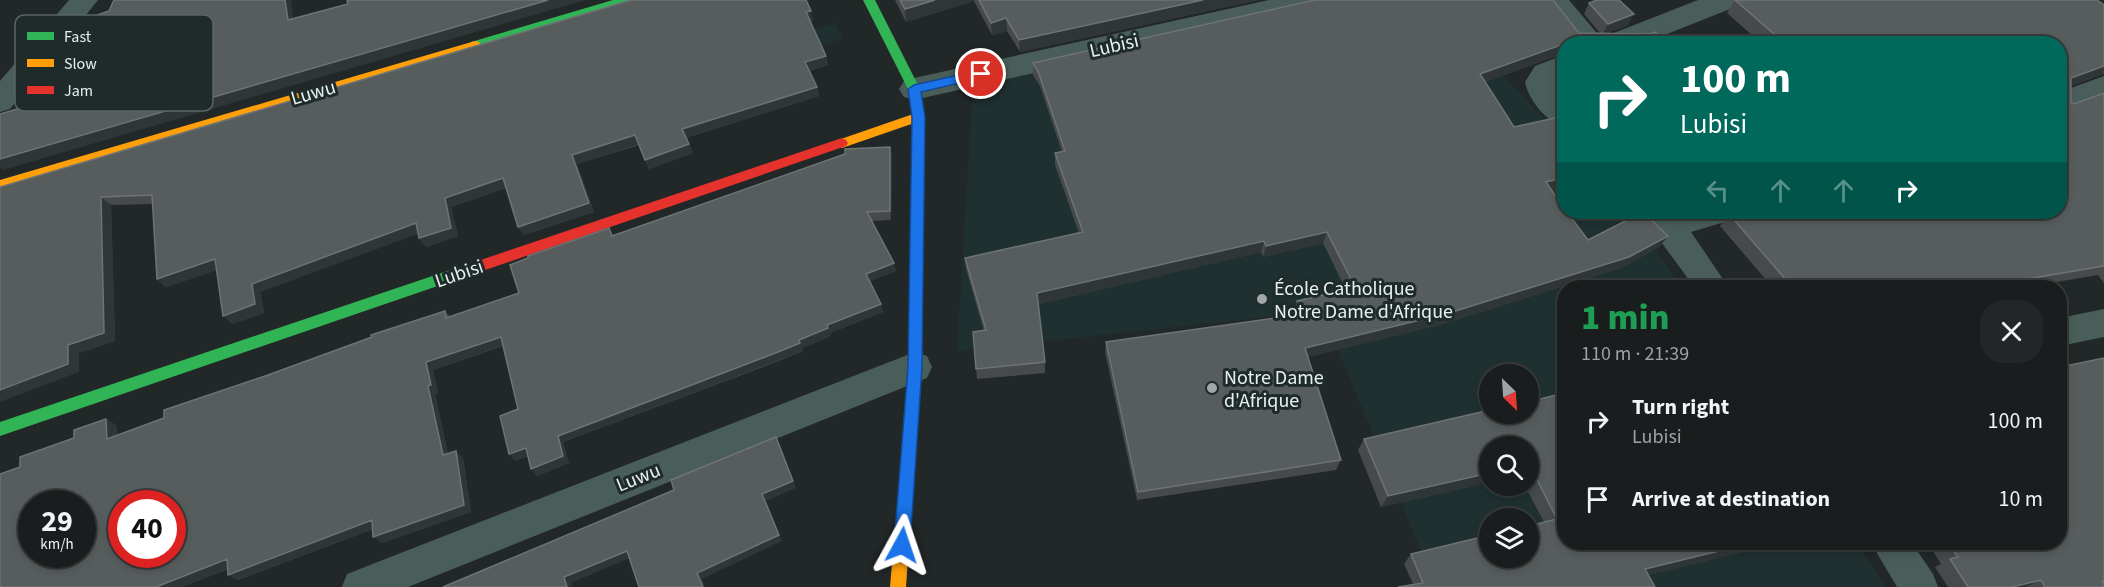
<!DOCTYPE html>
<html lang="en">
<head>
<meta charset="utf-8">
<style>
	body { margin:0; font-family:"Source Sans 3",sans-serif; background:#232626; color:#f1f3f6; height:100vh; display:flex; flex-direction:column; font-size:22px; white-space:nowrap }
	* { box-sizing:border-box; margin:0 }
	p { font-size:20px; color:#9fa2a4 }
	.icon { flex:none; width:33px; height:33px; fill:none; stroke:currentColor; stroke-width:2; stroke-linecap:round; stroke-linejoin:round }
	.map { position:relative; flex:1; overflow:hidden }
	.details { position:absolute; left:1557px; top:280px; width:510px; height:270px; display:flex; flex-direction:column; background:#1a1d1d; border-radius:24px; box-shadow:0 3px 9px #0003,0 0 0 2px #383b3b }
	.details>* { flex:none }
	.top-card { position:absolute; left:1557px; top:36px; width:510px; height:183px; border-radius:24px; box-shadow:0 3px 9px #0003,0 0 0 2px #383b3b; background:#00695c; color:#fff; overflow:hidden }
	.needle { width:39px; rotate:155deg }
	.fabs { position:absolute; left:1479px; top:364px; display:grid; gap:12px }
	.fabs a { display:grid; place-items:center; width:60px; height:60px; border-radius:50%; background:#1a1d1d; box-shadow:0 3px 9px #0003,0 0 0 2px #383b3b; font-size:30px }
	.speed { position:absolute; left:18px; top:490px; display:flex; gap:12px; font-size:30px; font-weight:700; text-align:center }
	.speed>* { display:grid; place-content:center; width:78px; height:78px; border-radius:50%; background:#1a1d1d; box-shadow:0 3px 9px #0003,0 0 0 2px #383b3b; line-height:1 }
	.speed small { font-size:15px; font-weight:400 }
	.speed .limit { border:9px solid #d22; background:#fff; color:#111 }
	.pin { position:absolute; display:grid; place-items:center; width:51px; height:51px; color:#fff; margin:-26px; border:3px solid #fff; border-radius:50%; box-shadow:0 2px 6px #0007 }
	.me { position:absolute; width:66px; margin:-33px; rotate:5deg; stroke-linejoin:round; filter:drop-shadow(0 0 4px #0008) }
	.turn { display:flex; align-items:center; gap:21px; height:126px; padding:0 24px; font-size:27px }
	.turn .icon { width:78px; height:78px; stroke-width:2.5 }
	.turn b { display:block; font-size:42px; line-height:51px }
	.lanes { display:flex; align-items:center; height:57px; padding:0 24px; background:#0003; justify-content:center; gap:30px; direction:ltr }
	.lanes .off { opacity:.35 }
	.round { display:grid; place-items:center; flex:none; width:63px; height:63px; border-radius:24px; background:#232626 }
	.headline { display:flex; align-items:center; justify-content:space-between; height:102px; padding:0 24px }
	h1 { font-size:36px; font-weight:800; line-height:45px; color:#1e9e55 }
	ul { padding:0; list-style:none }
	li { display:flex; align-items:center; gap:18px; height:78px; padding:0 24px }
	li div { flex:1 }
	li b { display:block; font-size:22px }
	li em { font-style:normal }
	.map>svg:first-child { display:block }
	.built { fill:#1f3031; fill-rule:evenodd }
	.lines { fill:none; stroke-linecap:round; stroke-linejoin:round }
	.street { fill:#4a5e59; fill-rule:evenodd }
	.fast { fill:#30b455; fill-rule:evenodd }
	.slow { fill:#ff9f0a; fill-rule:evenodd }
	.jam { fill:#e5322d; fill-rule:evenodd }
	.wall { fill:#464a4b }
	.shaded-wall { fill:#303535 }
	.building { fill:#575c5d; stroke:#6e7374; stroke-width:1.5; fill-rule:evenodd }
	.route { fill:#1a73e8; stroke:#114b97; stroke-width:1.5 }
	.poi-dot { fill:#a2a8a8; stroke:#1f2a2a; stroke-width:2 }
	.labels { text-anchor:middle; stroke-width:6; stroke-linejoin:round; paint-order:stroke }
	.street-label { font-size:20px; fill:#e7eeee; stroke:#1f2a2a }
	.poi-label { font-size:20px; fill:#e7eeee; stroke:#1f2a2a; text-anchor:start }
	.key { fill:#1f2a2a; stroke:#5b6565; stroke-width:1.5 }
	.key-label { font-size:16px; fill:#e7eeee }
</style>
</head>
<body>
<div class="map">
<svg width="2104" height="587" viewBox="0 0 2104 587">
	<rect width="100%" height="100%" fill="#222727"/>
	<!-- built -->
	<g class="built">
		<path d="M1431,0L1564,139V212H1626L1683,288H1564V543H1856L1886,587H1436L1322,311L957,351L973,84ZM1490,375H1528V414H1490ZM1490,447H1528V486H1490ZM1490,519H1528V558H1490Z"/>
		<path d="M835,23L843,39L728,74L721,58Z"/>
	</g>
	<g class="lines">
		<!-- street -->
		<g class="street">
			<path d="M69,0H98L10,109L0,112V81Z"/>
			<path d="M1269,0H1327L1323,7L1313,10L914,100L904,97L899,89L904,81L914,78Z"/>
			<path d="M1540,0H1569L1601,38L1698,0H1739L1735,7L1642,44H1574Z"/>
			<path d="M1564,55V77L1555,82L1556,88L1564,97V127C1546,121 1529,101 1525,82L1535,66Z"/>
			<path d="M2104,76V98L2060,114V92Z"/>
			<path d="M1639,212H1732L1728,221L1691,232L1729,288H1695Z"/>
			<path d="M2104,309V337L2060,346V318Z"/>
			<path d="M915,352L927,356L932,367L927,378L408,587H342L347,574Z"/>
			<path d="M1871,543H1912L1933,574L1938,587H1897Z"/>
		</g>
		<!-- fast -->
		<g class="fast">
			<path d="M613,0H632L630,3L475,49L469,45L471,42Z"/>
			<path d="M863,0H875L920,89L925,117L922,367L914,472L912,477L907,479L902,477L900,472L908,367L913,117L908,89Z"/>
			<path d="M459,267L464,269L466,273L464,277L0,436V422Z"/>
		</g>
		<!-- slow -->
		<g class="slow">
			<path d="M475,41L479,42L481,45L479,48L0,190V180Z"/>
			<path d="M919,112L923,114L925,117L923,120L842,148L836,143L838,140Z"/>
			<path d="M907,465L912,467L914,472L906,587H890L900,472L902,467Z"/>
		</g>
		<!-- jam -->
		<path class="jam" d="M842,138L846,140L848,143L846,146L459,279L454,277L452,273L454,269Z"/>
	</g>
	<!-- wall -->
	<g class="wall">
		<path d="M895,0H1258L1020,52L1007,31L992,35L974,1L906,22Z"/>
		<path d="M1735,0L2104,5V74H2103L2071,86V102L2074,104L2104,93V283L2098,275L2022,288H1773L1720,226L1729,214L1733,213V212H2060V44H1762L1727,13Z"/>
		<path d="M1589,3L1628,25L1607,33L1668,44H1564V53L1485,82L1514,127L1564,116V188L1552,191L1588,240L1668,236L1659,247L1621,268L1443,324L1307,357L1341,460L1336,470L1137,500L1105,352L1106,342L1295,315L1294,312L1297,301L1346,290L1323,243L1263,257L1261,252L1038,304L1045,362V373L977,379L973,332L984,331L966,269L965,258L1079,233L1055,165V153L1062,152L1040,86L1033,75V63L1579,33H1600L1584,14Z"/>
		<path d="M810,21L826,56L828,65L809,71L817,87L819,96L686,138L693,153L649,169L639,145L577,164L594,212L524,235L518,227L506,188L451,207L458,236L426,247L419,238L418,233L260,292L264,313L232,324L217,270L166,287L157,279L153,204L111,205L115,341L79,353V372L0,187L813,21Z"/>
		<path d="M890,147L892,155L891,220L872,221L896,271L870,281L881,304L883,312L830,333L831,336L802,348L803,351L781,360L563,442L569,463L537,476L531,469L528,456L515,461L518,409L503,346L433,370L438,393L435,394L448,454L463,458L471,512L382,543L373,529L238,580L228,575V569L182,587L20,467L74,438L106,419L117,426V435L164,418L268,375L445,311L450,317L519,293L613,236Z"/>
		<path d="M1528,414L1564,543H1771L1767,546L1648,575L1655,587H1398L1413,584L1404,564L1411,554L1544,522L1525,486H1528V447H1490V482L1381,507L1358,450L1364,439Z"/>
		<path d="M1928,543H2060L2104,587H1948L1935,567L1941,564Z"/>
	</g>
	<!-- shaded-wall -->
	<g class="shaded-wall">
		<path d="M285,0H291L295,30L288,20Z"/>
		<path d="M548,0H585L3,170L0,167V159Z"/>
		<path d="M935,0H974V1L906,22L905,9Z"/>
		<path d="M1203,0H1258L1020,52L1019,40Z"/>
		<path d="M811,11L813,21L808,22L806,12Z"/>
		<path d="M1634,14L1628,25L1602,35L1608,24Z"/>
		<path d="M1006,18L1007,31L992,35L991,23Z"/>
		<path d="M1572,41L1570,44H1564V53L1474,86L1480,74Z"/>
		<path d="M826,56L828,65L808,71L805,62Z"/>
		<path d="M2104,66L2103,74L2060,90L2071,78Z"/>
		<path d="M817,87L819,96L686,138L682,129Z"/>
		<path d="M635,135L639,144L577,164L594,212L524,235L518,227L572,155Z"/>
		<path d="M689,144L693,153L649,169L645,160Z"/>
		<path d="M890,147L892,155L891,220L890,211Z"/>
		<path d="M503,178L508,187L451,207L458,236L426,247L419,238L445,198Z"/>
		<path d="M1564,178V188L1539,194L1546,182Z"/>
		<path d="M101,197L111,205L115,341L79,353V372L0,402V390Z"/>
		<path d="M416,223L423,232L260,292L264,313L232,324L223,316L252,284Z"/>
		<path d="M1327,232L1323,243L1263,257L1266,246Z"/>
		<path d="M1668,236L1659,247L1621,268L1443,324L1301,359L1305,348Z"/>
		<path d="M1264,241L1261,252L1037,304V293Z"/>
		<path d="M215,259L224,268L166,287L157,279Z"/>
		<path d="M894,263L896,271L868,282L866,274Z"/>
		<path d="M881,304L883,312L830,333L831,336L802,348L803,351L563,442L569,463L537,476L531,469L558,436L799,340L827,325Z"/>
		<path d="M501,337L507,344L433,370L438,393L435,394L450,462L443,455L428,386L426,362Z"/>
		<path d="M106,419L117,426V446L107,439Z"/>
		<path d="M776,437L796,488L766,501L782,541L702,579L705,587H703L697,573L762,494Z"/>
		<path d="M526,448L532,454L515,461L509,454Z"/>
		<path d="M456,451L463,458L471,512L382,543L373,537Z"/>
		<path d="M1490,473V482L1381,507L1388,496Z"/>
		<path d="M372,520L380,526L238,580L228,575Z"/>
		<path d="M1752,543H1771L1767,546L1633,579L1645,569Z"/>
		<path d="M627,551L632,557L571,583L572,587H567L564,577Z"/>
		<path d="M227,559L237,565L182,587H156Z"/>
		<path d="M2041,580L2026,587H2012Z"/>
	</g>
	<!-- building -->
	<g class="building">
		<path d="M114,0H285L288,20L348,4L347,0H548L0,159V114L52,99V75L83,67L79,21L109,11Z"/>
		<path d="M631,0H806L811,11L806,12L826,56L805,62L817,87L682,129L689,144L645,160L635,135L572,155L589,203L518,227L503,178L445,198L451,228L419,238L416,223L252,284L255,304L223,316L215,259L157,279L152,195L101,197L104,333L68,345V364L0,390V187Z"/>
		<path d="M900,0H935L905,9Z"/>
		<path d="M979,0H1203L1019,40L1006,18L991,23Z"/>
		<path d="M1315,0H1553L1579,33L1649,34L1655,32L1668,44H1572V41L1480,74L1514,127L1564,116V178L1546,182L1564,208V212H1567L1588,240L1643,212L1668,236L1629,257L1449,313L1305,348L1341,460L1138,492L1106,342L1303,314L1297,301L1355,287L1327,232L1266,246L1264,241L1037,293L1045,362L976,369L973,332L986,330L965,258L1083,232L1055,153L1065,151L1039,74L1033,63Z"/>
		<path d="M1597,0H1619L1634,14L1608,24L1589,3Z"/>
		<path d="M1735,0H2097L2104,5V66L2071,78V102L2074,104L2104,93V266L2009,282L2014,288H1793L1729,214L1737,212H2060V44H1776L1782,41Z"/>
		<path d="M890,147V211L867,212L894,263L866,274L881,304L827,325L828,328L799,340L800,343L778,352L558,436L563,456L531,469L526,448L509,454L500,416L518,409L501,337L426,362L431,385L428,386L443,455L456,451L464,505L373,537L372,520L228,575L227,559L156,587H0V474L20,467V457L74,438V430L106,419L107,439L164,418V410L268,375L372,337L371,335L445,311L446,318L519,293L510,265L528,258V256L609,228L612,236L845,154V149ZM32,504H82V555H32ZM122,504H172V555H122Z"/>
		<path d="M2104,358V581H2102L2104,584V587H2045L2041,580L2012,587H1968L1950,559L1958,557L1948,543H2060V367Z"/>
		<path d="M1564,393V543H1752L1645,569L1655,587H1398L1423,583L1411,554L1490,535V558H1528V526L1557,519L1529,464H1528V447H1490V473L1388,496L1364,439L1490,410V414H1528V402Z"/>
		<path d="M776,437L793,481L762,494L779,535L697,573L703,587H639L627,551L564,577L567,587H443L674,490L671,480Z"/>
	</g>
	<!-- route -->
	<path class="route" d="M981,70L985,71V77L921,92L925,117L922,367L910,545L908,551L902,553L897,551L894,545L908,367L912,117L908,89L914,85Z"/>
	<!-- markers -->
	<g class="poi-dot">
		<circle cx="1262" cy="299" r="6"/>
		<circle cx="1212" cy="388" r="6"/>
	</g>
	<g class="labels">
		<!-- street labels -->
		<g class="street-label">
			<text transform="translate(1114 45) rotate(-13)" y="7">Lubisi</text>
			<text transform="translate(313 92) rotate(-16)" y="7">Luwu</text>
			<text transform="translate(459 273) rotate(-19)" y="7">Lubisi</text>
			<text transform="translate(638 477) rotate(-22)" y="7">Luwu</text>
		</g>
		<!-- poi labels -->
		<g class="poi-label">
			<text x="1274" y="295">École Catholique<tspan x="1274" dy="23">Notre Dame d'Afrique</tspan></text>
			<text x="1224" y="384">Notre Dame<tspan x="1224" dy="23">d'Afrique</tspan></text>
		</g>
	</g>
	<!-- legend -->
	<rect x="15" y="15" width="198" height="96" rx="9" class="key"/>
	<rect x="27" y="32" width="27" height="8" fill="#30b455"/>
	<rect x="27" y="59" width="27" height="8" fill="#ff9f0a"/>
	<rect x="27" y="86" width="27" height="8" fill="#e5322d"/>
	<g class="key-label">
		<text x="64" y="42">Fast</text>
		<text x="64" y="69">Slow</text>
		<text x="64" y="96">Jam</text>
	</g>
</svg>
<div class="fabs">
<a><svg class="needle" viewBox="-14 -14 28 28"><path d="M0-13l5 13h-10z" fill="#e53935"/><path d="M0 13l5-13h-10z" fill="#9fa2a4"/></svg></a>
<a><svg class="icon" aria-label="search" viewBox="0 0 24 24"><circle cx="10" cy="10" r="6"/><path d="M15 15l6 6"/></svg></a>
<a><svg class="icon" aria-label="layers" viewBox="0 0 24 24"><path d="M12 4l9 5-9 5-9-5zM3 14l9 5 9-5"/></svg></a>
</div>
<div class="speed"><div>29<small>km/h</small></div><div class="limit">40</div></div>
<div class="pin" style="left:981px;top:74px;background:#d93025"><svg class="icon" aria-label="arrive" viewBox="0 0 24 24"><path d="M6 21V4h12l-3 4 3 4H6"/></svg></div>
<svg class="me" style="left:902px;top:545px" viewBox="-20 -20 40 40"><path d="M0-17L14 15 0 8-14 15z" fill="#1a73e8" stroke="#fff" stroke-width="4"/></svg>
<div class="top-card">
<div class="turn"><svg class="icon" aria-label="right" viewBox="0 0 24 24"><path d="M7 20v-9h11M14 6l5 5-5 5"/></svg><div><b>100 m</b>Lubisi</div></div>
<div class="lanes"><svg class="icon off" aria-label="left" viewBox="0 0 24 24"><path d="M17 20v-9H6M10 6l-5 5 5 5"/></svg><svg class="icon off" aria-label="ahead" viewBox="0 0 24 24"><path d="M12 20V5M6 11l6-6 6 6"/></svg><svg class="icon off" aria-label="ahead" viewBox="0 0 24 24"><path d="M12 20V5M6 11l6-6 6 6"/></svg><svg class="icon" aria-label="right" viewBox="0 0 24 24"><path d="M7 20v-9h11M14 6l5 5-5 5"/></svg></div>
</div>
<section class="details">
<div class="headline"><div><h1>1 min</h1><p>110 m · 21:39</p></div><a class="round"><svg class="icon" aria-label="close" viewBox="0 0 24 24"><path d="M6 6l12 12M18 6L6 18"/></svg></a></div>
<ul>
<li><svg class="icon" aria-label="right" viewBox="0 0 24 24"><path d="M7 20v-9h11M14 6l5 5-5 5"/></svg><div><b>Turn right</b><p>Lubisi</p></div><em>100 m</em></li>
<li><svg class="icon" aria-label="arrive" viewBox="0 0 24 24"><path d="M6 21V4h12l-3 4 3 4H6"/></svg><div><b>Arrive at destination</b></div><em>10 m</em></li>
</ul>
</section>
</div>
</body>
</html>
